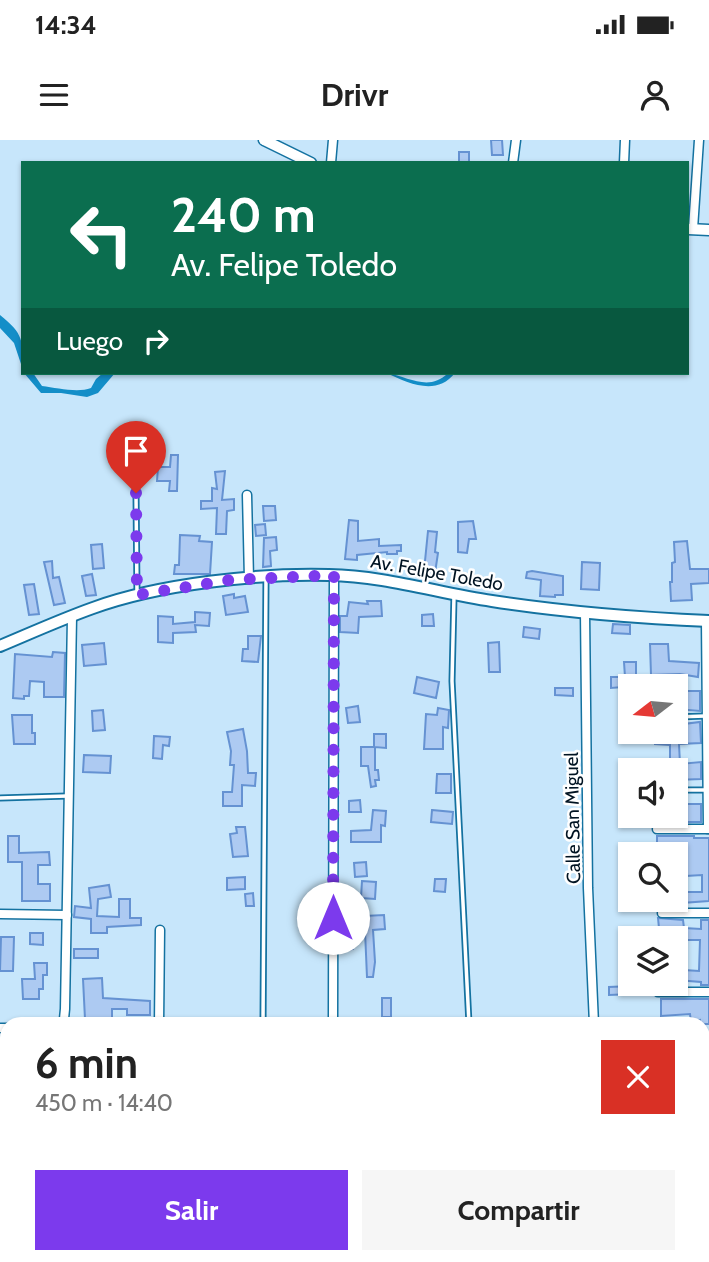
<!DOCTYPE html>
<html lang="es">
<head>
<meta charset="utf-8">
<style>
	body { margin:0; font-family:Cabin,sans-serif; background:#f6f6f6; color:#222; height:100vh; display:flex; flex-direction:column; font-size:26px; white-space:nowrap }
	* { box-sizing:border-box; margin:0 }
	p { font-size:23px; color:#767676 }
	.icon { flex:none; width:38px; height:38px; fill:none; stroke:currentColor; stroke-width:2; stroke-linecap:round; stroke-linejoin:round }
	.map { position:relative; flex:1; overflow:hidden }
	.panel { position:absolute; left:0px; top:877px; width:710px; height:247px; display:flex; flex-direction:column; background:#fff; border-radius:21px 21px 0 0; box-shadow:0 2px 5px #0004 }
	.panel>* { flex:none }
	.top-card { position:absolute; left:21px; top:21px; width:668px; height:214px; border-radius:0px; box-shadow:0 2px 5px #0004; background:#0b6e4f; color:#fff; overflow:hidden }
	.needle { width:46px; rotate:254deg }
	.controls { position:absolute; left:618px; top:534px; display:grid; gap:14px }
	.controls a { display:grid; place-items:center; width:70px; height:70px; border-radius:0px; background:#fff; box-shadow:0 2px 5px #0004; font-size:35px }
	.pin { position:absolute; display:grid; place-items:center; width:60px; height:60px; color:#fff; margin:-72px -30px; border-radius:50% 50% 50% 0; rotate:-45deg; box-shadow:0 0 7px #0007 }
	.pin .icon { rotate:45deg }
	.me { position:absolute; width:77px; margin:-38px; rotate:0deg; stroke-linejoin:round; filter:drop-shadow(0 0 5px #0008) }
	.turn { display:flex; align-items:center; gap:24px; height:147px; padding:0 35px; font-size:32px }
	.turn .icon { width:91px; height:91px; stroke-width:2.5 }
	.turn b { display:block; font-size:49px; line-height:60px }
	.then { display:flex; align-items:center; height:66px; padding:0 35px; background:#0003; gap:14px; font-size:26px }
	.round { display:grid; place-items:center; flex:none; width:74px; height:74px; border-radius:0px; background:#f6f6f6 }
	.headline { display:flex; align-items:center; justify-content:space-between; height:119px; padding:0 35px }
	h1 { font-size:42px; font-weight:700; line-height:52px }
	.cta { display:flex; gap:14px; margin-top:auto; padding:14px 35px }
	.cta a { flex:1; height:80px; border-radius:0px; background:#7c3aed; color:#fff; font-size:28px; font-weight:700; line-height:80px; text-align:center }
	.cta a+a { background:#f6f6f6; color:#222 }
	.status { display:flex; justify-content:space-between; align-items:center; height:49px; padding:0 35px; background:#fff; direction:ltr }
	.status svg { height:19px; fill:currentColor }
	header { display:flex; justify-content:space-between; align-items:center; height:91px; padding:0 35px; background:#fff; font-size:32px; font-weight:700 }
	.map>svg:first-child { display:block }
	.water { fill:#138ec8 }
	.building { fill:#adcaf2; stroke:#6592d2; stroke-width:2; fill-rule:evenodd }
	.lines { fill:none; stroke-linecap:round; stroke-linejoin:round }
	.service-casing { stroke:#1472a0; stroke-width:7 }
	.minor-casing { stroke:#1472a0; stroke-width:11 }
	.tertiary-casing { stroke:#1472a0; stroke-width:13 }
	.secondary-casing { stroke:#1472a0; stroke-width:14 }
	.service { stroke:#fff; stroke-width:3.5 }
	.minor { stroke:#fff; stroke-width:8 }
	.tertiary { stroke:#fff; stroke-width:10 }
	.secondary { stroke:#fff; stroke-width:10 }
	.route { stroke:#7c3aed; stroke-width:12; stroke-dasharray:0 21.6 }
	.labels { text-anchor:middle; stroke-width:5; stroke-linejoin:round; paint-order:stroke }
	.street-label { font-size:19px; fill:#001322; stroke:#fff }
</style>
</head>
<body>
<div class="status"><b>14:34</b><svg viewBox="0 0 49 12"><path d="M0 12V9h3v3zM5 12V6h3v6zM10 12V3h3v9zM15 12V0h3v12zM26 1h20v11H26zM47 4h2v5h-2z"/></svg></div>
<header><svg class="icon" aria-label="menu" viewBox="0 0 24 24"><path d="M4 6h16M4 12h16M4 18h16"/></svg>Drivr<svg class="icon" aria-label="person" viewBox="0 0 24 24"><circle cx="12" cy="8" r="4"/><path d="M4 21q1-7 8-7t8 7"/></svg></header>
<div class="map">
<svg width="709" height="1122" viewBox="0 0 709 1122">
	<rect width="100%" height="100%" fill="#c7e6fb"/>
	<!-- water -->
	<g class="water">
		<path d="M0,175C24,194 23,201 23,230L14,203L0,188Z"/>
		<path d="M24,233H33L42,246C57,248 78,253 91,248L96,239L103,233H115L98,253L87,257L61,253H41Z"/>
		<path d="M387,233C409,237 429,252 448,233H455C437,256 409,244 387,233Z"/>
	</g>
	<!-- building -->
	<g class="building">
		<path d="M491,0H502L503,15H492Z"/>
		<rect x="459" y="12" width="10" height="11"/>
		<path d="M171,315H178L177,351H169L170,341H157L158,327H170Z"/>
		<path d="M225,331L222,360L234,359V370L227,371L226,394H216L217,368L201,369V361H212V348L217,349L215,332Z"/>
		<path d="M263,366H275L276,380L264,381Z"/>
		<path d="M349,380L358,381V401L379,399V406L401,405V411H397V414H387V412L357,415V420L345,419Z"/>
		<path d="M473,381L476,399H469L467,413L458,412V382Z"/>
		<path d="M265,384L266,395L256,396L255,385Z"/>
		<path d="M428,391L437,392L435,412L438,413L435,433L424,431Z"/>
		<path d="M180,395L200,396L199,401L212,402L210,434H174L175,425H179Z"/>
		<path d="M276,397L277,410L270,411L271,426L263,427L264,398Z"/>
		<path d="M687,401L690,429H709V443L691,444L692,460L671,461L670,442H672V423L675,422L674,402Z"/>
		<path d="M102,404L104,428L93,429L91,405Z"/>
		<path d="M52,421L53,438L59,437L65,463L54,465L44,422Z"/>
		<path d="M582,422L600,423L599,450L581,449Z"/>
		<path d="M532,431L563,436V455H555V457L540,456L541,440L526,438L527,432Z"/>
		<path d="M92,434L96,455L86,456L82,436Z"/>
		<path d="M34,444L39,474L29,475L24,445Z"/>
		<path d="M234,454V458L245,456L248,472L226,475L223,456Z"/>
		<path d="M367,461H381L382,476L359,477L358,493L340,492V476H347L349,462L368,464Z"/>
		<path d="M195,472L210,473L209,486L195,485L196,492L173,493V503L158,502V476L173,477V484L195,482Z"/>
		<path d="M433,474L434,486H422V475Z"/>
		<path d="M613,484L630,485V494L612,493Z"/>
		<path d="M524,487L540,489L539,499L523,497Z"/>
		<path d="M248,496H261L258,522L242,521L243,509H248Z"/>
		<path d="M499,502L500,532H489L488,503Z"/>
		<path d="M104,503L106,524L84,526L82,505Z"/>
		<path d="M650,504H668L669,521L699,523L698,537L680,534L651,535Z"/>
		<path d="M53,512L65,513L64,557H44V542L30,541L29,556H24V559L13,558L15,514L52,517Z"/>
		<path d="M624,522H636V546L611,548V537H625Z"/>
		<path d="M417,537L439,542L436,558L414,553Z"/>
		<path d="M555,548H573V556L555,555Z"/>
		<path d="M676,551H700V571L676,569Z"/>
		<path d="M358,566L360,582L348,583L346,568Z"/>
		<path d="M438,568L449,570L448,588L443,587V609H424L426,574L437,575Z"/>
		<path d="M103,570L105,590L93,591L92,571Z"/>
		<path d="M12,575H32V593H35V604H14Z"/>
		<path d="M700,582L701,603L679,604L680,624L701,622V639L676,640V630H655L656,621L670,622V605L655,604V592H676V585Z"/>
		<path d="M243,589L247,611L248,633H256L255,646L242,645V666H223V652H232L234,625H230L231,611L227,592Z"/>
		<path d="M374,594H386V608L375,607V630H378L379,640H375L376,646L371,647L368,626H361V607H374Z"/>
		<path d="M154,596L170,597L169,606L163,605L162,619L153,618Z"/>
		<path d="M84,615L111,616L110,633L83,632Z"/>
		<path d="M437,634H451V653H436Z"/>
		<path d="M360,660L361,672H349V661Z"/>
		<path d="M676,664H701V682H672V676H676Z"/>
		<path d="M373,670L386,671L385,686L381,685V702H351V691L371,690Z"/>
		<path d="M432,670L453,672L452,684L431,682Z"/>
		<path d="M236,687H245L248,716L233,717L230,694L237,693Z"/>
		<path d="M8,696H19V713L49,712L50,725H38V744H50V761H22V722H8Z"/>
		<path d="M657,696H694V698H709V761L682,763L683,766L658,768V760H676V714H672V711H657ZM702,735V752H686V736Z"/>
		<path d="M366,722L367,736L355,737L354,723Z"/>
		<path d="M245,737V749L227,750V738Z"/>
		<path d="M435,739H446L445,752L434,751Z"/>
		<path d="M362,741L376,742L375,759L361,758Z"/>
		<path d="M109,745L111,757L98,759L97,776L119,777V759H130V778H141V785L107,787V793H91V779L74,777L75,766L91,768L89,748Z"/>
		<path d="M253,753L254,766H246L245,754Z"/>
		<path d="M352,764H364V776L384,775L385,789L373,790L375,822L373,837H367L365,791H355L354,784L340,783L341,773L352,774Z"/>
		<path d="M658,778L683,780L684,788L701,789V780H709V845H701V842L676,840L677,798H660ZM685,800H700L699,831L684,830V822H682Z"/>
		<path d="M30,793H43V805L30,804Z"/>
		<path d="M1,797H14L13,831H0Z"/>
		<path d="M352,801L353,809L341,811L340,803Z"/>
		<rect x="74" y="809" width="24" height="9"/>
		<path d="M34,823H47V835H43V849H39V859H23L22,839H35Z"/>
		<path d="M102,838L103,858L150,861V875H127V869H112V882L104,881V879H85L83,839Z"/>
		<path d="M632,846L633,854L609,855V847Z"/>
		<rect x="382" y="858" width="9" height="19"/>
		<path d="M661,859H709V884H700V880L691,882L690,874L661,876Z"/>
	</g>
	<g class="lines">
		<defs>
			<g id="service">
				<path d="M136,353L137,453"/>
				<path d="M454,456L452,541L469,884"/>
				<path d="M676,577L705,576"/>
				<path d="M676,650H706"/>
				<path d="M0,658L67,656"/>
				<path d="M263,884L266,438"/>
			</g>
			<g id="minor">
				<path d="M331,23L333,0"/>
				<path d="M513,23L516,0"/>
				<path d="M624,23L625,0"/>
				<path d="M693,89L699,0"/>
				<path d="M247,355L249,439"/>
				<path d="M585,472L588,748L594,884"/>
				<path d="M706,481L708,689"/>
				<path d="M657,689H709"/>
				<path d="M662,773H709"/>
				<path d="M0,774L67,775"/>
				<path d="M658,852H709"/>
				<path d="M60,884L64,879L65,869L72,477"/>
				<path d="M159,884L160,790"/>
				<path d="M333,884L334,435"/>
				<path d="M0,888H7"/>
				<path d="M704,929H709"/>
				<path d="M704,1010H709"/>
				<path d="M704,1093H709"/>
				<path d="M265,1116V1122"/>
				<path d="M530,1116V1122"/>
				<path d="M604,1116V1122"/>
				<path d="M49,1122V1116"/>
				<path d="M157,1122V1116"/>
				<path d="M333,1122V1116"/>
			</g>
			<g id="tertiary">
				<path d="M264,0L311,23"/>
				<path d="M688,89L709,90"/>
			</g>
			<path id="secondary" d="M0,506C31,493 62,479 93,468C158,444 260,433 329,435C385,436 438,453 492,461C564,472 637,478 709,481"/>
		</defs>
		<!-- service casing -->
		<use href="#service" class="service-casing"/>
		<!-- minor casing -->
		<use href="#minor" class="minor-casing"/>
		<!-- tertiary casing -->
		<use href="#tertiary" class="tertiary-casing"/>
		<!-- secondary casing -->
		<use href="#secondary" class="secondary-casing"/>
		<!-- service -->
		<use href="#service" class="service"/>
		<!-- minor -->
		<use href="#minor" class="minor"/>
		<!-- tertiary -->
		<use href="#tertiary" class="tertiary"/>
		<!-- secondary -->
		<use href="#secondary" class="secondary"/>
	</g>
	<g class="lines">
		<!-- route -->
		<path class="route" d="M136,353L137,455L230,440L334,435L333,778"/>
	</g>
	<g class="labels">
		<!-- street labels -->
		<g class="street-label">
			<text transform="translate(437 432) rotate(10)" y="7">Av. Felipe Toledo</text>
			<text transform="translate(572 678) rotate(-91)" y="7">Calle San Miguel</text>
		</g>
	</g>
</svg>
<div class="controls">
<a><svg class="needle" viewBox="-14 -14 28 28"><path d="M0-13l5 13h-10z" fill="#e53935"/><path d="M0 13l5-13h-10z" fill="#767676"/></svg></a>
<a><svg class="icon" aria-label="sound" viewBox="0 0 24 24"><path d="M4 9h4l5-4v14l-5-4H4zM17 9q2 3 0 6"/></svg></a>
<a><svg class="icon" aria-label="search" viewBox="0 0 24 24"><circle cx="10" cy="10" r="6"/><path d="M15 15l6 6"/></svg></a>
<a><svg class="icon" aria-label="layers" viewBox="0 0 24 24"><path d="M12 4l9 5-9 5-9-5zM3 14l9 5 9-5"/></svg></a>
</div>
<div class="pin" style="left:136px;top:353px;background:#d93025"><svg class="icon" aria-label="arrive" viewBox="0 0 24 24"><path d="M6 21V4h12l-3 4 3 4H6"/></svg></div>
<svg class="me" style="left:333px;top:778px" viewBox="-20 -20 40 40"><circle r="19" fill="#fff"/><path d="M0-13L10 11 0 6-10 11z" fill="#7c3aed"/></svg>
<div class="top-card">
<div class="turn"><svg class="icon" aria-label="left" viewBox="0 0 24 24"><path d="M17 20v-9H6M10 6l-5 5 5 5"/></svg><div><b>240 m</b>Av. Felipe Toledo</div></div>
<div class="then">Luego<svg class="icon" aria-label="right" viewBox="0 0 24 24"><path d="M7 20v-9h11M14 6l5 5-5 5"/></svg></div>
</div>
<section class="panel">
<div class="headline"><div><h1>6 min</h1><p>450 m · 14:40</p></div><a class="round" style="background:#d93025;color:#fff"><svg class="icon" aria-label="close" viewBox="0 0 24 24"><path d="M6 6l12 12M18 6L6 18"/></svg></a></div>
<div class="cta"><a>Salir</a><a>Compartir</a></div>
</section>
</div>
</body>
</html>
